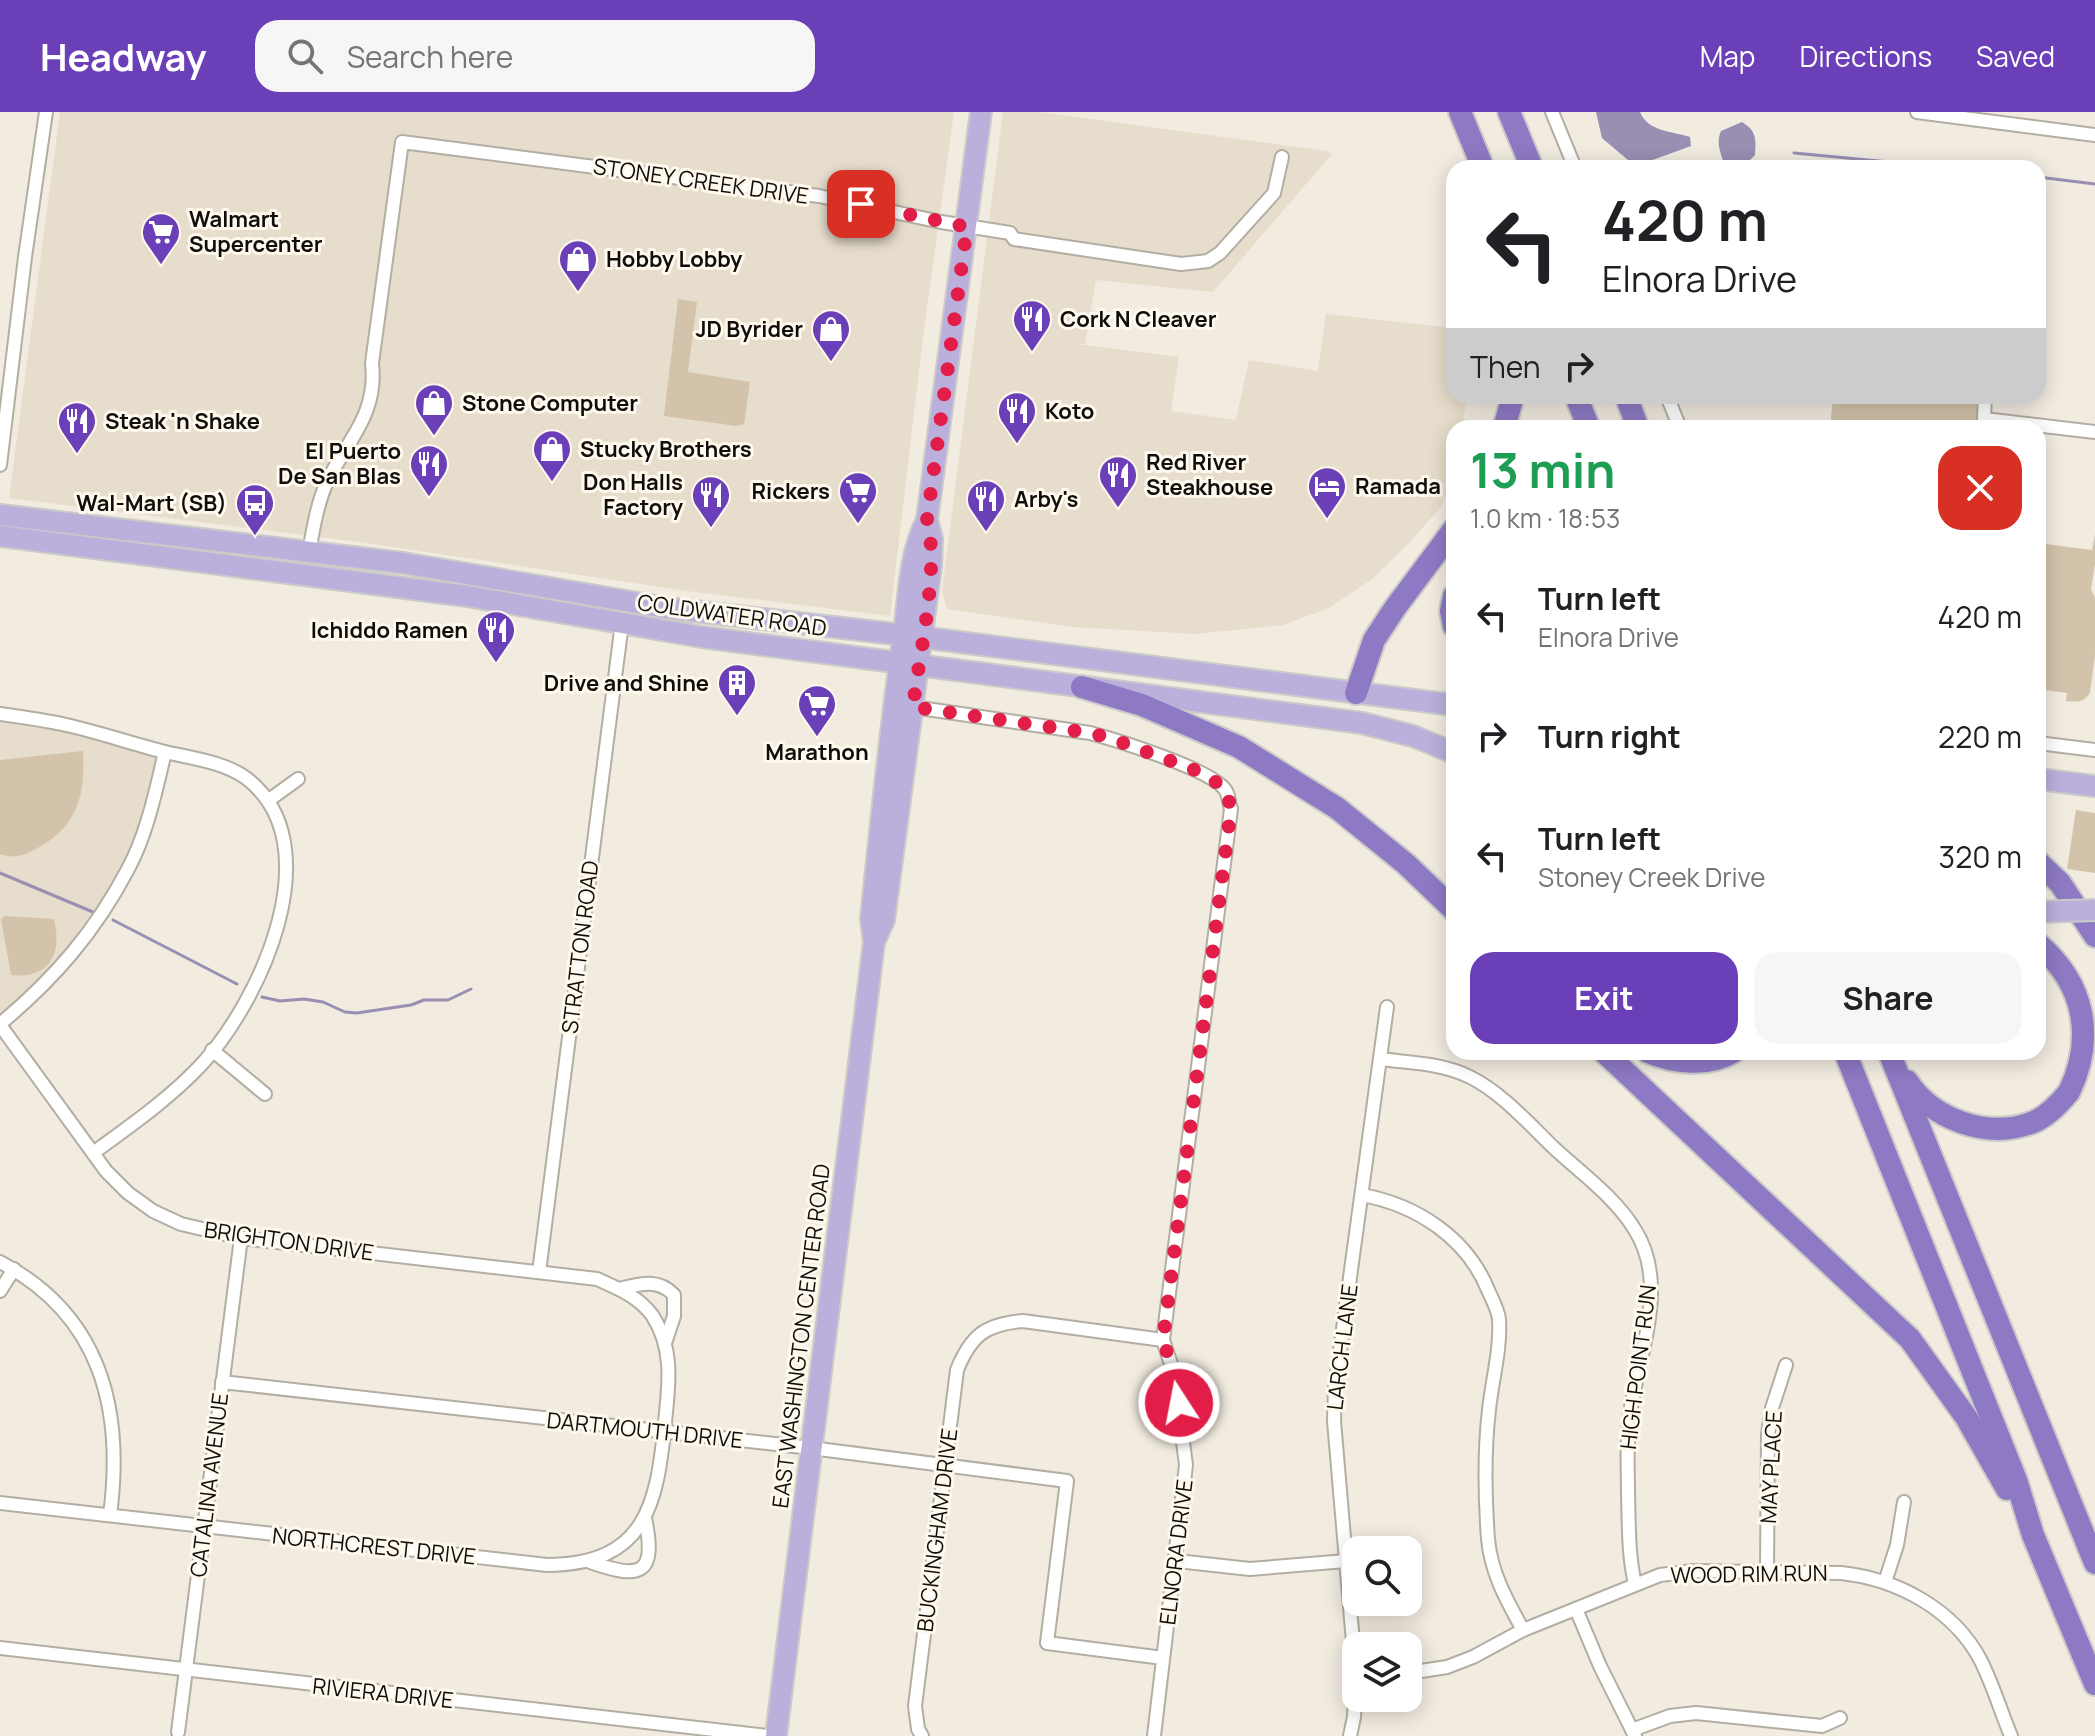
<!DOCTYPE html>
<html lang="en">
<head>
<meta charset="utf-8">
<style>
	body { margin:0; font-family:Manrope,sans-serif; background:#f6f6f6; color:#202124; height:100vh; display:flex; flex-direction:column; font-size:30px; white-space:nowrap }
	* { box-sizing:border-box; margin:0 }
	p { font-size:26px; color:#757577 }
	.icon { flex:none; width:44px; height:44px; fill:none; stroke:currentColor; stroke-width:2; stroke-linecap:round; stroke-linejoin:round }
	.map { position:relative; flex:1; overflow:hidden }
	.details { position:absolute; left:1446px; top:308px; width:600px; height:640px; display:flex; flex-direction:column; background:#fff; border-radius:24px; box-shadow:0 4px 20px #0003 }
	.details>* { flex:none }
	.guide { position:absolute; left:1446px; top:48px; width:600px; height:244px; border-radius:24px; box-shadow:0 4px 20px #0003; background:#fff; color:#202124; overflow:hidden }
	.controls { position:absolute; left:1342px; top:1424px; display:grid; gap:16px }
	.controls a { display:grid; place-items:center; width:80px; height:80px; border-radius:16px; background:#fff; box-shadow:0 4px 20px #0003; font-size:40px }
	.pin { position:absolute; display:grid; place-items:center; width:68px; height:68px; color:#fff; margin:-34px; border-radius:16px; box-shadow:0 4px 12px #0006 }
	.me { position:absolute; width:88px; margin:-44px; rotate:349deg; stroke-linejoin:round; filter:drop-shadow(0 0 6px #0008) }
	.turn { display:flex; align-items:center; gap:28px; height:168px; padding:0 24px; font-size:36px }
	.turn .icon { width:104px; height:104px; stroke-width:2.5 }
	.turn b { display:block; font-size:56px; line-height:68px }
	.then { display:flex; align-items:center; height:76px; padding:0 24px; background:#0003; gap:16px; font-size:30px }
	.round { display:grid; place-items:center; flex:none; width:84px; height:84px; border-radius:24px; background:#f6f6f6 }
	.head { display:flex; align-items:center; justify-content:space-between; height:136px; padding:0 24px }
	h1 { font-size:48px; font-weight:700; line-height:60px; color:#1e9e55 }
	.primary-button { display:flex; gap:16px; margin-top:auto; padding:16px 24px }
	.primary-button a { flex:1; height:92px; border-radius:24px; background:#6b3fb7; color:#fff; font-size:32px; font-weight:700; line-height:92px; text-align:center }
	.primary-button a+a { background:#f6f6f6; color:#202124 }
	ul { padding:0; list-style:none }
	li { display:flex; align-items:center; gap:24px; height:120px; padding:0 24px }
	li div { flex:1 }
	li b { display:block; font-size:30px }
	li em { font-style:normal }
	header { display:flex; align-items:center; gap:48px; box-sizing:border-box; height:112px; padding:0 40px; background:#6b3fb7; color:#fff }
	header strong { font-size:38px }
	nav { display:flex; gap:44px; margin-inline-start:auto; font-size:28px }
	.search { width:560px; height:72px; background:#f6f6f6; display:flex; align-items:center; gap:20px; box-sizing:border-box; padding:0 28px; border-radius:24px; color:#757577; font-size:30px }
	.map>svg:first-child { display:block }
	.built { fill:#e7ddcc }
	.green { fill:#d2c3aa }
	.water { fill:#988fb3 }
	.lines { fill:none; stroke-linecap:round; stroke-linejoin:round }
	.stream { stroke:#988fb3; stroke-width:3 }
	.street-casing { stroke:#b3aea3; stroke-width:16 }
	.primary-casing { stroke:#cacac9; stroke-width:24 }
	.highway-casing { stroke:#cacac9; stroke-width:26 }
	.street { stroke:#fff; stroke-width:12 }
	.primary { stroke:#bbafdc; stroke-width:20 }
	.highway { stroke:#8e7ac4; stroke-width:22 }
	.primary-bridge-casing { stroke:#cacac9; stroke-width:24; stroke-linecap:butt }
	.primary-bridge { stroke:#bbafdc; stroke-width:20 }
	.route { stroke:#e11d48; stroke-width:14; stroke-dasharray:0 25.2 }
	.labels { text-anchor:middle; stroke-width:6; stroke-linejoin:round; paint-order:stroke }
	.street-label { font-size:22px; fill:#100e0a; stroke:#fef8ed }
	.poi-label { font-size:22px; font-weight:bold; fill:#100e0a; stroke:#fef8ed; text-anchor:start }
</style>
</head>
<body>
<header>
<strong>Headway</strong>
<div class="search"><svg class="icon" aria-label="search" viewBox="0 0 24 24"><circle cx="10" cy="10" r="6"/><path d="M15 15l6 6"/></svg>Search here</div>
<nav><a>Map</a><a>Directions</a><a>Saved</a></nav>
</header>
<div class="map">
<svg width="2095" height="1624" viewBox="0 0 2095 1624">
	<rect width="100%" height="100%" fill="#f1ebe0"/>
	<!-- built -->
	<g class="built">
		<path d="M60,0H954L923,225L890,504L687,479L359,430L9,386Z"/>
		<path d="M1003,0H1039L1327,39L1332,42L1213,180L1096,168L1085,232H1077L1179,245L1171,299L1236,308L1249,248L1318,259L1326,202L1454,216V284H1467L1462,316H1454V364L1441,395L1408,432L1371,468L1329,496L1283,513L1195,522L1073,515L947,497L942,479Z"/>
		<path d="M0,602L165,640L129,755L85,827L0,912Z"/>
	</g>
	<!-- green -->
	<g class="green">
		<path d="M678,187L697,190L688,260L750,270L744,312L736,314L664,304Z"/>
		<path d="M1833,284H1978L1976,316H1835L1831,307Z"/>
		<path d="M2095,422V452L2091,477L2095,486V543L2090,581C2084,591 2076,590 2066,589L2067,581L2038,577V431L2092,438Z"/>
		<path d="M83,639C85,682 79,711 41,734C28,742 15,748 0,742V648Z"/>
		<path d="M2076,698L2095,701V761L2067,757Z"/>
		<path d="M5,804L54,807C63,843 48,867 11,863L1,807Z"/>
	</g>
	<!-- water -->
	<g class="water">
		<path d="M1596,0H1640C1648,20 1672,19 1690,25L1691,34L1647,50L1628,48L1602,26Z"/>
		<path d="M1742,10C1757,19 1756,28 1755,43C1745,54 1738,56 1724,51C1720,40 1716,30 1721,19Z"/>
	</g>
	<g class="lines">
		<!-- stream -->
		<g class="stream">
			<path d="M1794,41L1953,56"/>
			<path d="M2038,65L2095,72"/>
			<path d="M0,761L93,800"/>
			<path d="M113,808L237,872"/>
			<path d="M262,885L280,889L304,887L323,890L345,900L357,901L411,893L424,888H448L471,877"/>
		</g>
		<defs>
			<g id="street">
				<path d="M1552,0L1575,56"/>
				<path d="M1917,0L2095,23"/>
				<path d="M1667,284L1680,316"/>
				<path d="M1985,284L1984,307L2095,320"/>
				<path d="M0,353L25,145L46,0"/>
				<path d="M309,440C313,418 317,393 326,372C346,329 378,304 372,251L402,30L819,84L941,110L1010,121L1014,127L1181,152L1208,149L1220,141L1274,81L1282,45"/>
				<path d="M913,595L1090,621C1116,628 1214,658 1226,679C1229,684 1229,692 1231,697L1163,1228L1174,1261L1186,1353L1154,1624"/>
				<path d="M0,602C22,605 44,608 66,613C99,620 132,632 165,640C191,646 224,650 246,666C333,732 260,890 201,953C169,987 130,1014 93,1041"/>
				<path d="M2038,631L2095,638"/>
				<path d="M269,688L298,667"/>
				<path d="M0,912C54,867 95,820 128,757C147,722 156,678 165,640"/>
				<path d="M0,913L106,1059L128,1081L153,1099L181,1112L241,1126L597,1167C617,1176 638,1184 652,1203C674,1236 669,1273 665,1310C657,1393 646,1452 547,1453L0,1391"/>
				<path d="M212,938L265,982"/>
				<path d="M1381,947C1410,951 1443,951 1470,965C1502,981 1528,1011 1554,1036C1581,1061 1616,1086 1635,1118C1670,1173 1638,1243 1630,1302C1626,1328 1628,1355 1628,1381C1629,1412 1628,1442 1635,1472"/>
				<path d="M1362,1083C1417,1093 1467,1126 1488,1178C1492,1187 1498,1198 1499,1207C1501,1238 1492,1268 1489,1298C1484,1340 1485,1386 1488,1427C1491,1461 1507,1489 1523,1518"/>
				<path d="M0,1150C101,1203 124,1297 110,1403"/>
				<path d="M539,1160L622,511"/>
				<path d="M619,1177C640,1172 658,1166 674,1183V1204L665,1231"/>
				<path d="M0,1179L14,1157"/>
				<path d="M222,1270L811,1336L1067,1369L1047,1531L1163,1546"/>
				<path d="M1177,1449L1250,1457L1346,1449"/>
				<path d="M590,1450C641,1468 657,1463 645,1406"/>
				<path d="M1767,1458L1768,1322L1772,1296L1786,1253"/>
				<path d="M1885,1470L1897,1433L1904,1390"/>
				<path d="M1576,1497L1600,1554L1635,1624"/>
				<path d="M0,1536L767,1624"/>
				<path d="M1408,1561L1447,1555L1473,1545L1523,1518L1660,1463L1693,1459L1841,1461C1897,1467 1954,1497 1981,1549C1993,1573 2001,1600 2011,1624"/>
				<path d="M1632,1618L1670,1604L1696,1601L1822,1614L1840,1606"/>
				<path d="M178,1620L241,1126"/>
				<path d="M922,1624L918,1617L915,1594L957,1258C971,1223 986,1212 1023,1209L1163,1228"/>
				<path d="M1350,1624L1354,1605L1356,1565L1334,1309L1335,1275L1387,895"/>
			</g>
			<g id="primary">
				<path d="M0,403L403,451L667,496L904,523L1454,593"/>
				<path d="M0,424L467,484L702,525L1362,611L1413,624L1454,641"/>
				<path d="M2038,667L2095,674"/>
				<path d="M874,830L884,808L931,454L932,427L927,408"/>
				<path d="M776,1624L874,830L871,807C881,711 890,616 904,521C909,483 909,443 927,408L981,0"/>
			</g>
			<g id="highway">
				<path d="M1460,0L1483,56"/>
				<path d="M1509,0L1532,56"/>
				<path d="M1576,284L1589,316"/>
				<path d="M1626,284L1638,316"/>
				<path d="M1504,316L1513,284"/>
				<path d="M1454,484L1451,499L1454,514"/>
				<path d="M1082,575L1142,593L1239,635L1337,696L1406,752L1454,798"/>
				<path d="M1356,581L1374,528L1395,496L1454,417"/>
				<path d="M2038,750L2060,771L2095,824"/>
				<path d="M1604,940L1910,1227L1966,1305L2007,1377"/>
				<path d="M1648,940C1673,951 1709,955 1733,940"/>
				<path d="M1845,940L2016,1368L2033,1423L2095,1572"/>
				<path d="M1889,940L2095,1451"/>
				<path d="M1907,969C1933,1008 1987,1027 2031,1011C2046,1006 2059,992 2069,980C2095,926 2085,872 2038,832"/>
			</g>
		</defs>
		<!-- street casing -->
		<use href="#street" class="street-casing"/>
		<!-- primary casing -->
		<use href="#primary" class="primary-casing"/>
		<!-- highway casing -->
		<use href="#highway" class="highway-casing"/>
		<!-- street -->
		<use href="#street" class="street"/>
		<!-- primary -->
		<use href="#primary" class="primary"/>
		<!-- highway -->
		<use href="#highway" class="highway"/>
		<defs>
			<path id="primary-bridge" d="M2038,800L2095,798"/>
		</defs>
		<!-- primary-bridge casing -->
		<use href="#primary-bridge" class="primary-bridge-casing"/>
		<!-- primary-bridge -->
		<use href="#primary-bridge" class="primary-bridge"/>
	</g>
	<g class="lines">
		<!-- route -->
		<path class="route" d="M861,92L967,115L927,408C940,456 919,543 913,595L1090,621L1110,626L1205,662L1226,678L1231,697L1163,1228L1174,1261L1179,1291"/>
	</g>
	<!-- icons -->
	<defs>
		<symbol id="supermarket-pin" viewBox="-11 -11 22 30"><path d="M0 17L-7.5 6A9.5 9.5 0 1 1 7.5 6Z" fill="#6b3fb7" stroke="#fef8ed"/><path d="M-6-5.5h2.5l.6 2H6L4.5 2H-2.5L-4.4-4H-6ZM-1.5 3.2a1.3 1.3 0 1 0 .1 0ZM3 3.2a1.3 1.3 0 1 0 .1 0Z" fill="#fff"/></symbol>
		<symbol id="shop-pin" viewBox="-11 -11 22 30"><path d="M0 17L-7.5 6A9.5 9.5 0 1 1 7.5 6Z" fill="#6b3fb7" stroke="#fef8ed"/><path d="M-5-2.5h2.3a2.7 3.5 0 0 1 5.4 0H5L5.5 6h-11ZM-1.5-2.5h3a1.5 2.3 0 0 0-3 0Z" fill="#fff"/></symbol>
		<symbol id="restaurant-pin" viewBox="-11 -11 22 30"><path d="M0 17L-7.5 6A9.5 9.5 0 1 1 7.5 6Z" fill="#6b3fb7" stroke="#fef8ed"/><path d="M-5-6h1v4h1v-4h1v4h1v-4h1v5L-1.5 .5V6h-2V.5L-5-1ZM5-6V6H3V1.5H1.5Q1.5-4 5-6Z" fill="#fff"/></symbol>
		<symbol id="hotel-pin" viewBox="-11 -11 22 30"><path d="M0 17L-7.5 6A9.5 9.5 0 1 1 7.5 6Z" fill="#6b3fb7" stroke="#fef8ed"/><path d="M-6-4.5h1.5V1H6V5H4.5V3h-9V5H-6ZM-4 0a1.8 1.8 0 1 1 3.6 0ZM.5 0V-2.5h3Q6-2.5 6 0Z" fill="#fff"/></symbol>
		<symbol id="bus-pin" viewBox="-11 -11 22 30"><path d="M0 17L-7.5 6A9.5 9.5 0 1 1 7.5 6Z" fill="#6b3fb7" stroke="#fef8ed"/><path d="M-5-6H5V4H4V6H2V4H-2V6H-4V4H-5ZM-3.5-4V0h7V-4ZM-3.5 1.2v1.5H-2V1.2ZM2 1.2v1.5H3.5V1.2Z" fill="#fff"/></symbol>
		<symbol id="building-pin" viewBox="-11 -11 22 30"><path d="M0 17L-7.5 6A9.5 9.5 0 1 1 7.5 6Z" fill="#6b3fb7" stroke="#fef8ed"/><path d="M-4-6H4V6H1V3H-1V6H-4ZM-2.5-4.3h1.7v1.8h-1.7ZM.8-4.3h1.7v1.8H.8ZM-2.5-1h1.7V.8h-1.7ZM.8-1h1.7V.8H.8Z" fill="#fff"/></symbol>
	</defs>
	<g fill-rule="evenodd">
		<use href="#supermarket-pin" x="139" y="98" width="44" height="60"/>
		<use href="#shop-pin" x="556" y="125" width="44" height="60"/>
		<use href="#restaurant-pin" x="1010" y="185" width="44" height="60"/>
		<use href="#shop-pin" x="809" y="195" width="44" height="60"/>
		<use href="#shop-pin" x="412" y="269" width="44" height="60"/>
		<use href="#restaurant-pin" x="995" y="277" width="44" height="60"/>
		<use href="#restaurant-pin" x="55" y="287" width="44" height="60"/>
		<use href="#shop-pin" x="530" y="315" width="44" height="60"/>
		<use href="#restaurant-pin" x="407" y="330" width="44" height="60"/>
		<use href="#restaurant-pin" x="1096" y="341" width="44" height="60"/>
		<use href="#hotel-pin" x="1305" y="352" width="44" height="60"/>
		<use href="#supermarket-pin" x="836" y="357" width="44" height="60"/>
		<use href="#restaurant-pin" x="689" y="361" width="44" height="60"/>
		<use href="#restaurant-pin" x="964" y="365" width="44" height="60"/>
		<use href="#bus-pin" x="233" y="369" width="44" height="60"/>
		<use href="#restaurant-pin" x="474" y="496" width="44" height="60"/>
		<use href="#building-pin" x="715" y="549" width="44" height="60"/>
		<use href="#supermarket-pin" x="795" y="570" width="44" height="60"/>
	</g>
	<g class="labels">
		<!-- street labels -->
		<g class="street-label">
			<text transform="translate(701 69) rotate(8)" y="8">STONEY CREEK DRIVE</text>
			<text transform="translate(732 503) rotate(8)" y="8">COLDWATER ROAD</text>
			<text transform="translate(580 835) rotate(-83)" y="8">STRATTON ROAD</text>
			<text transform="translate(289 1129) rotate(8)" y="8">BRIGHTON DRIVE</text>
			<text transform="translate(801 1224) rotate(-83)" y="8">EAST WASHINGTON CENTER ROAD</text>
			<text transform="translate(1342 1235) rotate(-83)" y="8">LARCH LANE</text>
			<text transform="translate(1638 1255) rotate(-83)" y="8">HIGH POINT RUN</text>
			<text transform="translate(645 1318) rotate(6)" y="8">DARTMOUTH DRIVE</text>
			<text transform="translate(1771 1355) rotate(-87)" y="8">MAY PLACE</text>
			<text transform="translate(209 1373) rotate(-83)" y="8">CATALINA AVENUE</text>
			<text transform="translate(937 1418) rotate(-83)" y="8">BUCKINGHAM DRIVE</text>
			<text transform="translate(374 1434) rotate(6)" y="8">NORTHCREST DRIVE</text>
			<text transform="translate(1176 1440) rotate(-83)" y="8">ELNORA DRIVE</text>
			<text transform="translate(1749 1462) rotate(-1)" y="8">WOOD RIM RUN</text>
			<text transform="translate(383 1581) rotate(6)" y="8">RIVIERA DRIVE</text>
		</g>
		<!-- poi labels -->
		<g class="poi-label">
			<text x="189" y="115">Walmart<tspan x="189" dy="25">Supercenter</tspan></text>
			<text x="606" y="155">Hobby Lobby</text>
			<text x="1060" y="215">Cork N Cleaver</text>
			<text x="803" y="225" text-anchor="end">JD Byrider</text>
			<text x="462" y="299">Stone Computer</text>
			<text x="1045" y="307">Koto</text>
			<text x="105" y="317">Steak 'n Shake</text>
			<text x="580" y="345">Stucky Brothers</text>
			<text x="401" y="347" text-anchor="end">El Puerto<tspan x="401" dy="25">De San Blas</tspan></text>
			<text x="1146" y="358">Red River<tspan x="1146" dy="25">Steakhouse</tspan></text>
			<text x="683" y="378" text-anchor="end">Don Halls<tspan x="683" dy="25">Factory</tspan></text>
			<text x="1355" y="382">Ramada</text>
			<text x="830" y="387" text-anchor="end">Rickers</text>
			<text x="1014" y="395">Arby's</text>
			<text x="227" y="399" text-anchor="end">Wal-Mart (SB)</text>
			<text x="468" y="526" text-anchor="end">Ichiddo Ramen</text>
			<text x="709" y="579" text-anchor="end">Drive and Shine</text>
			<text x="817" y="648" text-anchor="middle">Marathon</text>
		</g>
	</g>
</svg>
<div class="controls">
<a><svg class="icon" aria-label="search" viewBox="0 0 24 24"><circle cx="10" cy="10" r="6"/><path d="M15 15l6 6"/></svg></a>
<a><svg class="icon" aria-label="layers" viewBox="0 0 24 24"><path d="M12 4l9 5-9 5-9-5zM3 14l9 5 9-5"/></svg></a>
</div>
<div class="pin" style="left:861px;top:92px;background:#d93025"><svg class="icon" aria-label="arrive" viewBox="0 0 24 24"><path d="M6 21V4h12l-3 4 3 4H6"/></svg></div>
<svg class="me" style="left:1179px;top:1291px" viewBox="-20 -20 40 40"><circle r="17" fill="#e11d48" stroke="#fff" stroke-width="3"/><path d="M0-11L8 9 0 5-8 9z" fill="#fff"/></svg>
<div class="guide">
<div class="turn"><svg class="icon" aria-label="left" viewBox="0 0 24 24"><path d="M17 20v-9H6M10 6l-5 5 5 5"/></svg><div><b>420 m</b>Elnora Drive</div></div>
<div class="then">Then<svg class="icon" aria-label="right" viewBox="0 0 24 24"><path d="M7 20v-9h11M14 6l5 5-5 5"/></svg></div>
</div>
<section class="details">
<div class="head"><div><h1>13 min</h1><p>1.0 km · 18:53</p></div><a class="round" style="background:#d93025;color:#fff"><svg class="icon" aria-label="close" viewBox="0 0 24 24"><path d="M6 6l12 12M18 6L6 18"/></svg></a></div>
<ul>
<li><svg class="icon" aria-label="left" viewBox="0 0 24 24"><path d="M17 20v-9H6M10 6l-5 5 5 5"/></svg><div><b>Turn left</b><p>Elnora Drive</p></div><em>420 m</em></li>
<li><svg class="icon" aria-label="right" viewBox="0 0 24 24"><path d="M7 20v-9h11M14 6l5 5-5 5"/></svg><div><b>Turn right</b></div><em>220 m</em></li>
<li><svg class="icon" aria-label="left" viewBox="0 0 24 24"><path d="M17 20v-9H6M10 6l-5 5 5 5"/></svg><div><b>Turn left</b><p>Stoney Creek Drive</p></div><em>320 m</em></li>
</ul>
<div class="primary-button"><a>Exit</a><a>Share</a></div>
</section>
</div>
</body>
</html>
